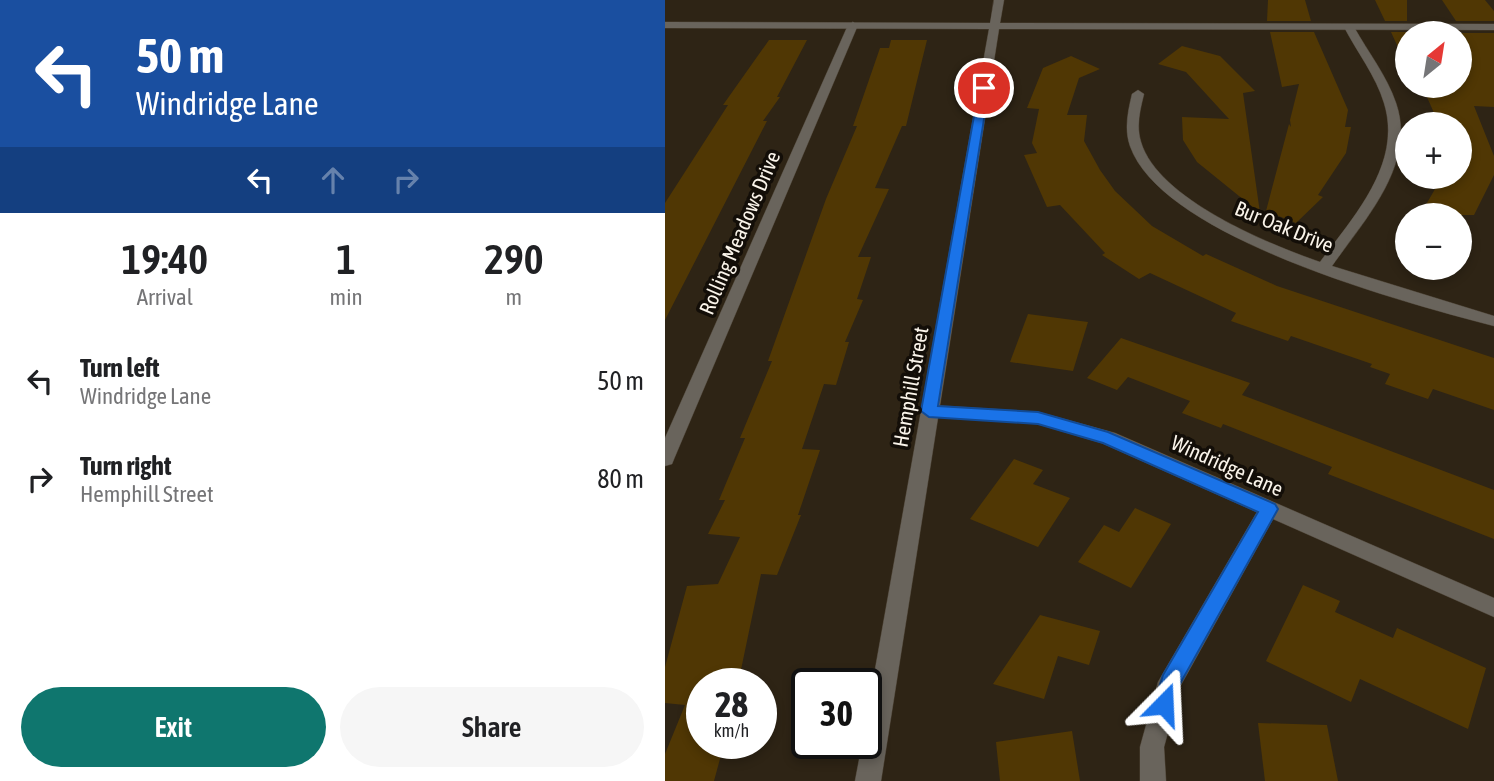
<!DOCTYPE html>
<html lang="en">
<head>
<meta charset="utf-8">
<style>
	body { margin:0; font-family:"Asap Condensed",sans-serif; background:#f6f6f6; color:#202124; height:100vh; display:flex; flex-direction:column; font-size:26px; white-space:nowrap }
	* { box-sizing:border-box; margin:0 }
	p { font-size:23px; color:#757577 }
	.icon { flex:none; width:38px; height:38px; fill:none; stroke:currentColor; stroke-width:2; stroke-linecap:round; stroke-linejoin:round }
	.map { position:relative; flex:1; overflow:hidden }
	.drawer { display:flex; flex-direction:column; background:#fff; width:665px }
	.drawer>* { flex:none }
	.hud { background:#1a4fa0; color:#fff; overflow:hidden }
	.needle { width:46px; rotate:30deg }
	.buttons { position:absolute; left:730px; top:21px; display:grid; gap:14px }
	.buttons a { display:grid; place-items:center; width:77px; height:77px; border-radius:50%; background:#fff; box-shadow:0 4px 10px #0003; font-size:35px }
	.speed { position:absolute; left:21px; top:668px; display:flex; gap:14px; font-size:35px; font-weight:700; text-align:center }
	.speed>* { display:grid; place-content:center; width:91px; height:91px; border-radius:50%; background:#fff; box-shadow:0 4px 10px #0003; line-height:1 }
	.speed small { font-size:18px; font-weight:400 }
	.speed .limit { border:4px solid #111; border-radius:10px; background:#fff; color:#111 }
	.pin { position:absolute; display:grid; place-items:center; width:60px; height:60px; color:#fff; margin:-30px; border:4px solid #fff; border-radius:50%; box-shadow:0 2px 7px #0007 }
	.me { position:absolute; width:77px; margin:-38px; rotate:21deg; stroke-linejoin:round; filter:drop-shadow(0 0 5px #0008) }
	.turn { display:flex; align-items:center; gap:24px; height:147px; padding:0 21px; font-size:32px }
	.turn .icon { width:91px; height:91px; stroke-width:2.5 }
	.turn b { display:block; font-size:49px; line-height:60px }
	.lanes { display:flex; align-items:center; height:66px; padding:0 21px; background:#0003; justify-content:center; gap:35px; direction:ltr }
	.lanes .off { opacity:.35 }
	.eta { display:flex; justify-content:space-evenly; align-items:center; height:119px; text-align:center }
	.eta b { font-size:42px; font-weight:600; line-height:49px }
	.primary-button { display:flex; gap:14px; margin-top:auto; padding:14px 21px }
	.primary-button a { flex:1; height:80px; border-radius:42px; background:#0f766e; color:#fff; font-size:28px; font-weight:600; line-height:80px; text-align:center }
	.primary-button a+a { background:#f6f6f6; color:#202124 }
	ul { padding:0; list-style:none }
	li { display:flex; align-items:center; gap:21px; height:98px; padding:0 21px }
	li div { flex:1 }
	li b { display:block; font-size:26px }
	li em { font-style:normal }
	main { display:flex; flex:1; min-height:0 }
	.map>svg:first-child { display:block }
	.building { fill:#503704 }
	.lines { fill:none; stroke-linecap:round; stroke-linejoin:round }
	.minor-casing { stroke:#4b4133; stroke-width:1 }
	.tertiary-casing { stroke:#4b4133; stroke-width:1 }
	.minor { fill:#69645c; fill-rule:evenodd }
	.tertiary { fill:#69645c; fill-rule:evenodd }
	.route { fill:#1a73e8; stroke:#114b97; stroke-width:2 }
	.labels { text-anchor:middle; stroke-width:7; stroke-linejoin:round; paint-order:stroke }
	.street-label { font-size:21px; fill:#faf4ea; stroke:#130e08 }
</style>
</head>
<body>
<main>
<section class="drawer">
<div class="hud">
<div class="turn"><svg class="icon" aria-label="left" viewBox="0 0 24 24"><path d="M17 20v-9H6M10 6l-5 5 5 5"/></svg><div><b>50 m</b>Windridge Lane</div></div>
<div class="lanes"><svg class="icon" aria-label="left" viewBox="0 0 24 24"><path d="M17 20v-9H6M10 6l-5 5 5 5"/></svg><svg class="icon off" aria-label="ahead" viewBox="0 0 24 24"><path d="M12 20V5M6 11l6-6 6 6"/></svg><svg class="icon off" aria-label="right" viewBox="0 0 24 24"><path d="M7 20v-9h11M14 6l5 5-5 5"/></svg></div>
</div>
<div class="eta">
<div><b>19:40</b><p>Arrival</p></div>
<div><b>1</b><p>min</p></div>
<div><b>290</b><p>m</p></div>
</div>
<ul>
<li><svg class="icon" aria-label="left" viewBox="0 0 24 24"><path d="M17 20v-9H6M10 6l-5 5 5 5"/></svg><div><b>Turn left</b><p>Windridge Lane</p></div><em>50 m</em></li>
<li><svg class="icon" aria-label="right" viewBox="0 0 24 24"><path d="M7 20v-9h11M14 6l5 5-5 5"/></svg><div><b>Turn right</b><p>Hemphill Street</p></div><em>80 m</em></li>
</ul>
<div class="primary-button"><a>Exit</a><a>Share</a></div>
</section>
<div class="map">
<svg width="829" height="781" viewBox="0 0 829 781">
	<rect width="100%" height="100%" fill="#2e2415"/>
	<!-- building -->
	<g class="building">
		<path d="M603,0H640L646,21H602Z"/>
		<path d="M710,0H742V21H720Z"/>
		<path d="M777,0H820L829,11V21H791Z"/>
		<path d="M605,32H649L683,110L680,127H686L681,153L653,195L658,197L631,223L601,211L624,124L626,127L625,120L634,84L617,87Z"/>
		<path d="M726,32H742V67Z"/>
		<path d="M794,33H829V107L809,106L829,156V175L809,215H755L777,177H794V124H774L757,86L794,87Z"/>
		<path d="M104,40H142L112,97H115L98,121H102L0,320V203L63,105H58Z"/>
		<path d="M226,40H262L241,126H237L210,188L224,189L193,257H206L192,299L198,300L180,342H184L171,385L159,384L137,449L155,450L133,515H136L112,575L96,574L73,684H37V744H59L49,781H0V754L20,705L0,703V667L22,586L53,584L75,537L43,534L60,500H54L80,438H75L107,361H103L161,199L192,126H188L215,48H224Z"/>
		<path d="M517,46L555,56L590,91L578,93L595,213L532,162L518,140L517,117L564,119L521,72L493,64Z"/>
		<path d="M406,56L435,69L414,78L402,115H422L419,141L435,170L450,191L487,226L538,256L541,254L612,286L829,358V410L768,389L763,399L720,384L725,374L705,367L707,364L626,336L623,341L566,321L571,313L485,273L474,279L437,255L440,253L395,205L382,207L359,155L372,153L367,143L374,109L362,108L378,68Z"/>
		<path d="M363,314L423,322L408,371L345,362Z"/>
		<path d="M456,338L585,383L577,395L829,490V539L663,474L667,467L558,424L556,428L517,413L525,401L463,377L452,390L422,378Z"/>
		<path d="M349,459L378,470L368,484L405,498L373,547L305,519Z"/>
		<path d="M470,508L506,524L466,588L413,562L439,525L454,532Z"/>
		<path d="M638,585L675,601L670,612L728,638L732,628L821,668L803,729L695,679L686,702L601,661Z"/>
		<path d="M375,615L435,631L424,665L393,656L379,699L328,684Z"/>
		<path d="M593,723L662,725L673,781H600Z"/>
		<path d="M407,731L415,781H335L331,742Z"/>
	</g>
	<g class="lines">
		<defs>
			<g id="minor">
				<path d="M188,22L193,25L9,459L7,464L0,466V438L183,25Z"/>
				<path d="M680,25L689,27C703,52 722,76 731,103C752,164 700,219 667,266L829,316V326C741,303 497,238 465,146C459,129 463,111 467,94L473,90L479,94C475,110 471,126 476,142C493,199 603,244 655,262C688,217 738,164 719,103C711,76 692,52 679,27Z"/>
				<path d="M264,405L373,412L450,433L829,598V617L608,519L516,685L499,747L501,781H475V747L493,682L592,512L437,443L373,424L258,415L255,411Z"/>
			</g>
			<path id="tertiary" d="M329,0H339L335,23L829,24V30L334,29L216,781H190L197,744H201V720L324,29L0,28V22L325,23Z"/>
		</defs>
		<!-- minor casing -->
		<use href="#minor" class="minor-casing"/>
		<!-- tertiary casing -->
		<use href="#tertiary" class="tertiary-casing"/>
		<!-- minor -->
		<use href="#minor" class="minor"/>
		<!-- tertiary -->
		<use href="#tertiary" class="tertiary"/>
	</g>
	<!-- route -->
	<path class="route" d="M319,85L324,88L273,406L373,412L443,432L610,504L613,509L515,684L507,711L499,714L492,711L489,704L498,675L593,512L438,443L373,424L264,417L256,411L314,88Z"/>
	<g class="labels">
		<!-- street labels -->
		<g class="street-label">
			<text transform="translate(619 227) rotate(22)" y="7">Bur Oak Drive</text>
			<text transform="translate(75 233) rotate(-67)" y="7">Rolling Meadows Drive</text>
			<text transform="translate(246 387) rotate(-80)" y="7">Hemphill Street</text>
			<text transform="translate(562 466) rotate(24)" y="7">Windridge Lane</text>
		</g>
	</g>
</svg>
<div class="buttons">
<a><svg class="needle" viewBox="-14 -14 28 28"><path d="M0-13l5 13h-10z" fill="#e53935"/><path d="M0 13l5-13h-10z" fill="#757577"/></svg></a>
<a>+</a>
<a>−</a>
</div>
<div class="speed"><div>28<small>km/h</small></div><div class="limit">30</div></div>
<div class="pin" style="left:319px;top:88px;background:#d93025"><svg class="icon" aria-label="arrive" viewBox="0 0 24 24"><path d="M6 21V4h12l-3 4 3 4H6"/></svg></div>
<svg class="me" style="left:499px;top:704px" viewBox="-20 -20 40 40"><path d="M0-17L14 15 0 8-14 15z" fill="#1a73e8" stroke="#fff" stroke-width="4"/></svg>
</div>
</main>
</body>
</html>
